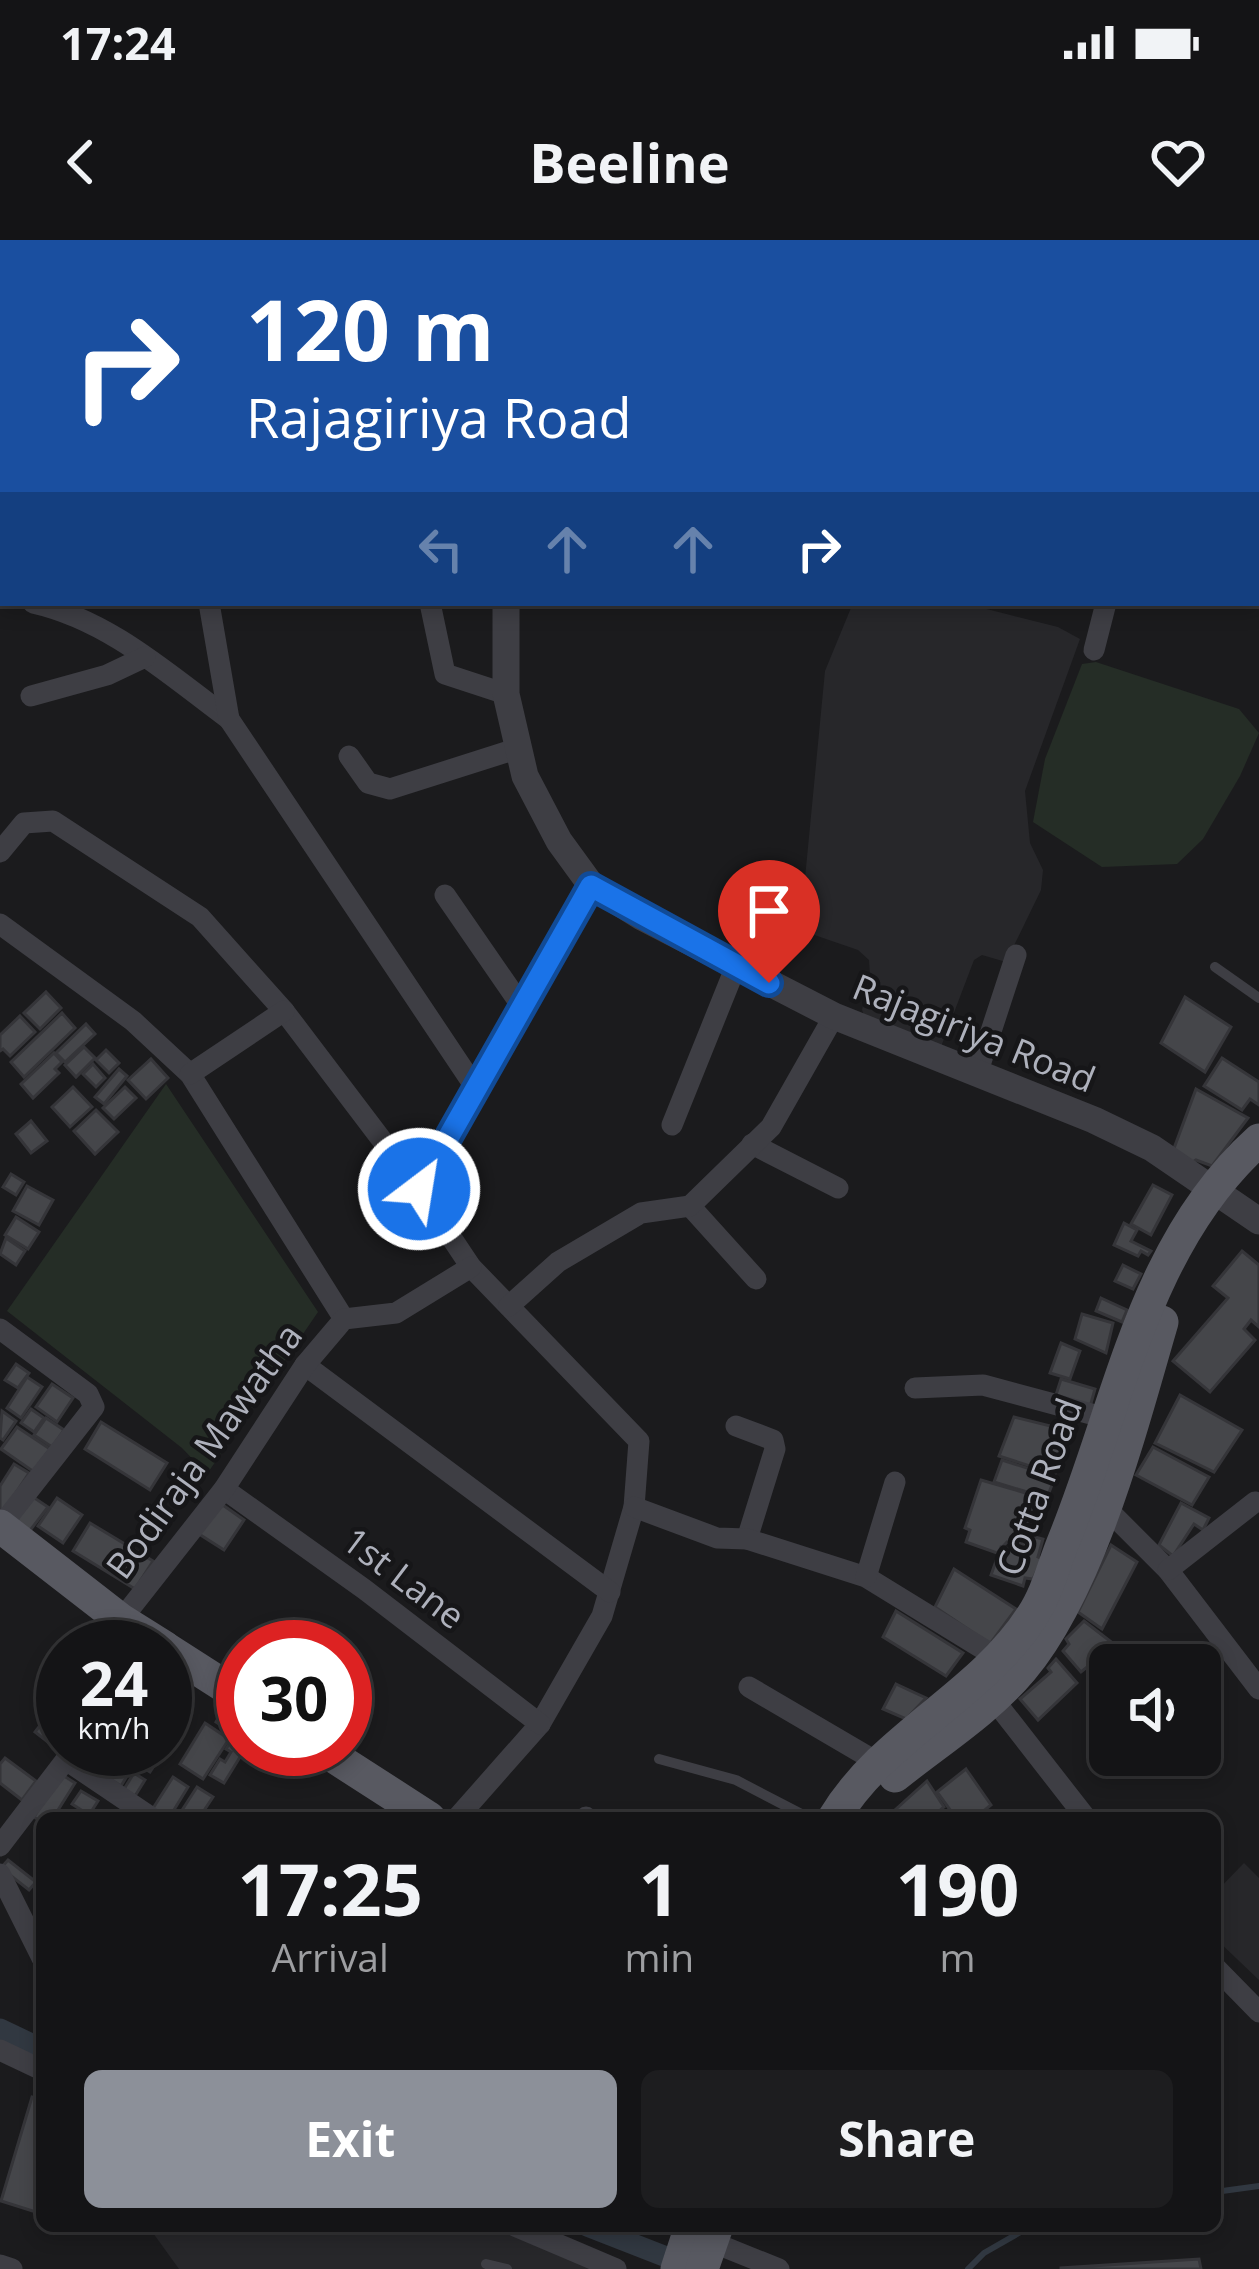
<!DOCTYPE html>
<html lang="en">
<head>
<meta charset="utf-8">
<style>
	body { margin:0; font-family:"Open Sans",sans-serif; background:#1d1d1f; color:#f1f3f6; height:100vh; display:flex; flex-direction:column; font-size:45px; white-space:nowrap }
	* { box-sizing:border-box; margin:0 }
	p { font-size:39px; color:#9d9ea1 }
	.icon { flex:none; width:66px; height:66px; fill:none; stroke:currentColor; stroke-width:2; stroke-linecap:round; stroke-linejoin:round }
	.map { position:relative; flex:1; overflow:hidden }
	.drawer { position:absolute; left:36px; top:1572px; width:1185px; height:420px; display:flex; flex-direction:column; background:#141416; border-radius:18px; box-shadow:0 6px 18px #0003,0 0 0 3px #333335 }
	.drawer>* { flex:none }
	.top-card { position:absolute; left:0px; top:0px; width:1260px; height:366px; box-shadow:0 6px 18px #0003,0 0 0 3px #333335; background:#1a4fa0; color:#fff; overflow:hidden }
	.tools { position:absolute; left:1089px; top:1404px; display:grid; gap:24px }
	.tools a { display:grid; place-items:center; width:132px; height:132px; border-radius:18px; background:#141416; box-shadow:0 6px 18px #0003,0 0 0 3px #333335; font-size:60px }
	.speed { position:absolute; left:36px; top:1380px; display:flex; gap:24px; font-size:60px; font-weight:700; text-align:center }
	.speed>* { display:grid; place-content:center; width:156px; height:156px; border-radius:50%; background:#141416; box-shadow:0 6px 18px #0003,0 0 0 3px #333335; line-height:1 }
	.speed small { font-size:30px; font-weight:400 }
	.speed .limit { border:18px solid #d22; background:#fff; color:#111 }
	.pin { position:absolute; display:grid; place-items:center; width:102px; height:102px; color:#fff; margin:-123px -51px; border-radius:50% 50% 50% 0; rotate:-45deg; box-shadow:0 0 12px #0007 }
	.pin .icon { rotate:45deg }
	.me { position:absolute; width:132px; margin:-66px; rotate:31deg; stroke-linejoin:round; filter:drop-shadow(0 0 9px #0008) }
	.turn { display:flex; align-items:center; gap:42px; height:252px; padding:0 48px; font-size:54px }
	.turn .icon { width:156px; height:156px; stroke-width:2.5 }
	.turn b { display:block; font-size:84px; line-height:102px }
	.lanes { display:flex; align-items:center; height:114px; padding:0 48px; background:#0003; justify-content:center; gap:60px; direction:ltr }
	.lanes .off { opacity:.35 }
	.eta { display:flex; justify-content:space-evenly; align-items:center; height:204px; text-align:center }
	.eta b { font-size:72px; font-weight:700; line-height:84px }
	.cta { display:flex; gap:24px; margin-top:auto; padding:24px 48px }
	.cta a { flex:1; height:138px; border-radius:18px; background:#8c9099; color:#fff; font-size:48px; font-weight:700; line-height:138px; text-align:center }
	.cta a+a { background:#1d1d1f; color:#f1f3f6 }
	.status { display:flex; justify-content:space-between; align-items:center; height:84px; padding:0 60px; background:#141416; direction:ltr }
	.status svg { height:33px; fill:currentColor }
	header { display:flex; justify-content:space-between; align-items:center; height:156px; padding:0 48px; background:#141416; font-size:54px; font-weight:700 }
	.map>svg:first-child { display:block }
	.built { fill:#27272a }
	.green { fill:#252d26 }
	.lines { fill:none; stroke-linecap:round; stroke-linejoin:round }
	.stream { stroke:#313841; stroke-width:6 }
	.canal { stroke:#313841; stroke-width:21 }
	.building { fill:#45464a; stroke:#353539; stroke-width:3 }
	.service { stroke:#3e3e44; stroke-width:10 }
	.minor { stroke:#3e3e44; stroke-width:21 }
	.tertiary { stroke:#3e3e44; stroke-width:27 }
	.primary { stroke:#585961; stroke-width:33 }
	.route-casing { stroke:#114b97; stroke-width:30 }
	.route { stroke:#1a73e8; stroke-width:21 }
	.labels { text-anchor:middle; stroke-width:9; stroke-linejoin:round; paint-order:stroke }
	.street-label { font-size:36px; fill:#aeb1bc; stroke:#161618 }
</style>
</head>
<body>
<div class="status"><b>17:24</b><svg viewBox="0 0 49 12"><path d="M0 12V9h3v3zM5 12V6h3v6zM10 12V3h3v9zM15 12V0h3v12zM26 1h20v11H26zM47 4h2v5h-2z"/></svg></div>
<header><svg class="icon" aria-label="back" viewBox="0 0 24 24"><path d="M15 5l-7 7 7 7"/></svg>Beeline<svg class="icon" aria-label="heart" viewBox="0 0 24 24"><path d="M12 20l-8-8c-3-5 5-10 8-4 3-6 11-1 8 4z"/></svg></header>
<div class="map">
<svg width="1259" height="2029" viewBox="0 0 1259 2029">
	<rect width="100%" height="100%" fill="#1b1b1d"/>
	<!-- built -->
	<g class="built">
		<path d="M853,363L971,365L1058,387L1080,399L1025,551L1030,603L1043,630L1041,650L1006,722L982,715L974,720L939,812L866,781L862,770L870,735L869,720L858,710L800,690L825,431Z"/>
		<path d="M1244,1623L1259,1638V1740L1215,1698V1653Z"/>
		<path d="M148,1986H492L597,2029H179Z"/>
	</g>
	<!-- green -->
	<g class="green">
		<path d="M205,0H576L578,3H206Z"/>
		<path d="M1096,422L1239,469L1259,493L1240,536L1203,599L1177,624L1102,627L1033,582L1045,519L1082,424Z"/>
		<path d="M166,844L318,1072L207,1234L182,1208L7,1071Z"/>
	</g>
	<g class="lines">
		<!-- stream -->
		<g class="stream">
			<path d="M1215,1952L1259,1946"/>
			<path d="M968,2029L984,2013L1031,1986"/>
		</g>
		<!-- canal -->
		<g class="canal">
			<path d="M0,1789L42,1809"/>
			<path d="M587,1986L687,2025"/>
		</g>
	</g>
	<!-- building -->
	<g class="building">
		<path d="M46,752L61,768L40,789L24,773Z"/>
		<path d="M1185,757L1231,787L1205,832L1161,803Z"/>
		<path d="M62,773L75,788L24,837L11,822Z"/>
		<path d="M20,776L35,792L10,816L3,809L0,811V795Z"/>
		<path d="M86,784L95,794L65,822L56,813Z"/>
		<path d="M84,807L95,818L76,837L65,825Z"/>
		<path d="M106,810L119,823L109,833L96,820Z"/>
		<path d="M54,813L62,822L55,829L59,833L33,858L21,844Z"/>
		<path d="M1222,818L1259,842V865L1250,859L1242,870L1204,846Z"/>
		<path d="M151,819L168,838L146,859L128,840Z"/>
		<path d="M93,824L105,838L96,847L83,834Z"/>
		<path d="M119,829L127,836L104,864L95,857Z"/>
		<path d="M73,847L92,867L70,887L52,867Z"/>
		<path d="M125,847L136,858L114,879L103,868Z"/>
		<path d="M1196,849L1248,878L1212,926L1196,920L1191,923L1173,911Z"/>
		<path d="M96,870L118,892L95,914L74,891Z"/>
		<path d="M31,881L47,901L31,913L16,894Z"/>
		<path d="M11,934L24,942L16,955L3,947Z"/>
		<path d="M1153,945L1172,955L1151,995L1131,984Z"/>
		<path d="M27,946L53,960L39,985L13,971Z"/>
		<path d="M16,977L39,992L28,1009L5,995Z"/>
		<path d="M1124,983L1137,990L1131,1001L1151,1011L1148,1015L1141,1011L1138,1016L1114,1005Z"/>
		<path d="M6,998L25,1011L16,1025L0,1014Z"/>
		<path d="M1242,1011L1259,1025V1087L1251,1080L1244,1089L1255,1100L1210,1152L1173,1121L1228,1058L1213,1046Z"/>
		<path d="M1123,1025L1141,1034L1133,1049L1115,1041Z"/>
		<path d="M1101,1058L1127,1070L1122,1082L1096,1071Z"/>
		<path d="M1082,1074L1113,1083L1106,1113L1075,1099Z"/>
		<path d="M1061,1103L1080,1111L1070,1139L1050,1133Z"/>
		<path d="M16,1124L29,1133L18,1148L5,1140Z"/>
		<path d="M27,1137L42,1147L21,1178L7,1168Z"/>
		<path d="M1061,1139L1095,1149L1090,1167L1055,1158Z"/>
		<path d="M52,1144L73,1158L57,1182L36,1167Z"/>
		<path d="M1180,1155L1242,1190L1214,1232L1155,1203Z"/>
		<path d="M31,1169L44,1178L34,1192L21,1183Z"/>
		<path d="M2,1171L16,1181L3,1200L0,1198Z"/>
		<path d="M1014,1177L1071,1191L1055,1234L999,1216Z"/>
		<path d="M46,1178L64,1190L52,1207L34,1195Z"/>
		<path d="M101,1182L167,1223L150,1250L85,1209Z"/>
		<path d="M17,1187L50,1209L34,1232L1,1209Z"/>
		<path d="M1153,1207L1209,1237L1192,1265L1136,1235Z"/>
		<path d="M1002,1220L1055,1237L1047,1258L994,1242Z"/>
		<path d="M14,1224L29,1233L0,1277V1246Z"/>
		<path d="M981,1240L1036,1256L1019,1306L1007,1302L997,1313L966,1302L970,1290L965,1288Z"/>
		<path d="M33,1257L48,1267L25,1297L11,1286Z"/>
		<path d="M57,1258L82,1275L63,1303L38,1286Z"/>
		<path d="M220,1263L244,1280L224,1310L199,1294Z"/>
		<path d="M1181,1263L1209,1278L1203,1290L1194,1284L1173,1316L1159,1305Z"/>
		<path d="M90,1283L153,1321L135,1349L73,1311Z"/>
		<path d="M1027,1295L1043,1299L1038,1317L1042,1319L1033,1339L1025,1338L1023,1346L991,1335L1001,1307L1019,1311Z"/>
		<path d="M1111,1305L1137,1322L1102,1389L1078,1372Z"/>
		<path d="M954,1329L1016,1369L990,1404L935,1367Z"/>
		<path d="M896,1371L963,1413L946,1436L883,1397Z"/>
		<path d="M1084,1381L1128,1415L1118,1425H1110V1433L1100,1443L1087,1427L1081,1432L1063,1411L1069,1404L1066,1399Z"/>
		<path d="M1056,1419L1077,1443L1038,1480L1020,1459L1051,1432L1048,1428Z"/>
		<path d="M896,1444L926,1458L906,1479L883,1469Z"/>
		<path d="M175,1469L190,1479L171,1508L165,1504V1485Z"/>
		<path d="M221,1473L239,1485L234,1494L216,1482Z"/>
		<path d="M49,1474L63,1486V1504L58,1510L35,1492Z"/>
		<path d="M205,1483L229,1499L203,1539L180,1524Z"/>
		<path d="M234,1496L245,1509L224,1543L210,1535L220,1519L225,1522L231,1512L226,1509Z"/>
		<path d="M106,1509H121L104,1536L93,1529Z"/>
		<path d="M123,1509H132L130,1512L138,1518L121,1546L105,1536Z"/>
		<path d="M149,1509H165L150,1532L139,1525Z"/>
		<path d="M5,1518L36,1541L22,1560L0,1543V1524Z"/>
		<path d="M966,1529L991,1565L975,1578H956L937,1552Z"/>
		<path d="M134,1533L145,1540L135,1556L124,1549Z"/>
		<path d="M61,1534L75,1543L53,1578H42V1582L34,1577Z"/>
		<path d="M173,1537L188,1547L169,1578H158L150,1573Z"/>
		<path d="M927,1541L944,1567L931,1578H904L896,1569Z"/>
		<path d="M197,1547L213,1557L199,1578H177Z"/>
		<path d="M81,1551L98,1561L89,1575L72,1564Z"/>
		<path d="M8,1620L36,1642L29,1650L1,1628Z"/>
		<path d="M32,1857L42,1860V1974L1,1961Z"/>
		<path d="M1199,2019L1201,2029H1061V2028Z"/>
	</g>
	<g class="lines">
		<!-- service -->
		<g class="service">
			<path d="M1215,727L1259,758"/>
			<path d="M659,1519L736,1540L809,1578"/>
			<path d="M486,2024L507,2029"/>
		</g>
		<!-- minor -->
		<g class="minor">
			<path d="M125,0V3"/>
			<path d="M1175,0L1177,3"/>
			<path d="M1257,76L1259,77"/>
			<path d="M0,220L3,230"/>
			<path d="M0,354L3,355"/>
			<path d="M33,363C109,380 168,434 229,479"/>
			<path d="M209,363L229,479L477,850"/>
			<path d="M430,363L445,434L506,454"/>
			<path d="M1094,410L1106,363"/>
			<path d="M31,456L107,435L145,417"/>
			<path d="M349,516L368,543L390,549L519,508"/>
			<path d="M0,612L24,583L53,581L200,677L284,771L419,949L471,1027L639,1201L634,1267L602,1376L540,1484L457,1578"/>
			<path d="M445,655L523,768"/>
			<path d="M0,684L133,781L190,834L344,1079"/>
			<path d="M190,834L284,771"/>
			<path d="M977,834L1016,715"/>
			<path d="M672,885L736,726"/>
			<path d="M752,904L838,948"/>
			<path d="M419,949L591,645"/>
			<path d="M690,966L756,1039"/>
			<path d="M509,1066L558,1022L641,973L690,966L771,887L834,776"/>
			<path d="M0,1089L88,1154L94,1167L0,1287"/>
			<path d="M305,1125L610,1352"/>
			<path d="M915,1148L983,1145L1106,1178"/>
			<path d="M736,1186L773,1200L775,1209L747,1299"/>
			<path d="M224,1249L364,1349L540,1484"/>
			<path d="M1101,1263L1168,1330L1259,1449"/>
			<path d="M634,1267L717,1298L747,1299L866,1337L1006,1423"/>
			<path d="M1168,1330L1255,1262"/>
			<path d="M866,1337L895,1242"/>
			<path d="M121,1380L224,1249L305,1125L344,1079L396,1073L471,1027"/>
			<path d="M749,1447L877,1522"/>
			<path d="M987,1451L1086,1578"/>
			<path d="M66,1520L152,1578"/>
			<path d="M586,1577L587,1578"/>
			<path d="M0,1606L74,1509"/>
			<path d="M0,1634L42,1718"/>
			<path d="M1215,1727L1259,1772"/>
			<path d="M0,1810L42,1830"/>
			<path d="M515,1986L616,2029"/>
			<path d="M712,2002L779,2029"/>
			<path d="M0,2025L12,2029"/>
		</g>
		<!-- tertiary -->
		<g class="tertiary">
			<path d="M597,0L599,3"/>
			<path d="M721,3L724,0"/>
			<path d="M1257,315L1259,316"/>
			<path d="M506,363V454L525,536L559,601L591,645L642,677L834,776L1094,880L1152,908L1259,981"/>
		</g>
		<!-- primary -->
		<g class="primary">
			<path d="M0,1286L121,1380L164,1407"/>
			<path d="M165,1408L243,1458"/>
			<path d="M322,1509L429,1578"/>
			<path d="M895,1536C937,1502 987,1471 1022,1429C1091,1346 1131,1188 1162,1082"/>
			<path d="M834,1578C883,1496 980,1457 1032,1376C1047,1354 1054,1324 1064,1300C1120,1163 1143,1004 1259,900"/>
			<path d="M677,2029L691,1986"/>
			<path d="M702,2029L717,1986"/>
		</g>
	</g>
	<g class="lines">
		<defs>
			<path id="route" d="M419,949L591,646L769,743"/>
		</defs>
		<!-- route casing -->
		<use href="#route" class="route-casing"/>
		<!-- route -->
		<use href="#route" class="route"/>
	</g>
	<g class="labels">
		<!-- street labels -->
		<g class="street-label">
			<text transform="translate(974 793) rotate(22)" y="13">Rajagiriya Road</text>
			<text transform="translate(204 1211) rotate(-54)" y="13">Bodiraja Mawatha</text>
			<text transform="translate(1039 1247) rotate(-70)" y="13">Cotta Road</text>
			<text transform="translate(404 1338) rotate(37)" y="13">1st Lane</text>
		</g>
	</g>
</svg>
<div class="tools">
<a><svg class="icon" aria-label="sound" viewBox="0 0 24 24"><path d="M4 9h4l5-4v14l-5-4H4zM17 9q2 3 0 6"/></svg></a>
</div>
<div class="speed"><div>24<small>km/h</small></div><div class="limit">30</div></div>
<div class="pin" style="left:769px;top:743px;background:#d93025"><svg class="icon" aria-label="arrive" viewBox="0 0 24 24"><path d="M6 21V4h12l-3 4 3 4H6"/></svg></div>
<svg class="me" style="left:419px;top:949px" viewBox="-20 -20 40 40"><circle r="17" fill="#1a73e8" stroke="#fff" stroke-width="3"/><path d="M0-11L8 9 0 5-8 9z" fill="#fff"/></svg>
<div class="top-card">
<div class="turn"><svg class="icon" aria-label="right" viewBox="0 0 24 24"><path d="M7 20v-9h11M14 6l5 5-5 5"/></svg><div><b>120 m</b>Rajagiriya Road</div></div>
<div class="lanes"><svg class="icon off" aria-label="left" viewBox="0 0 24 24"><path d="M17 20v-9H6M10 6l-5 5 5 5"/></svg><svg class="icon off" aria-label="ahead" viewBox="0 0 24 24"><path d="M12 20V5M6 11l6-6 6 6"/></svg><svg class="icon off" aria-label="ahead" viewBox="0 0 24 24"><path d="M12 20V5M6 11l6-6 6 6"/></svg><svg class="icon" aria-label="right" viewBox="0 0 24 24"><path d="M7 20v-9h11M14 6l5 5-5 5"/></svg></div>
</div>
<section class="drawer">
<div class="eta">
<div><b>17:25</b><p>Arrival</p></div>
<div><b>1</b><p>min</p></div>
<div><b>190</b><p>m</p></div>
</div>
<div class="cta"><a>Exit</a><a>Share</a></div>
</section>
</div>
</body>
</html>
